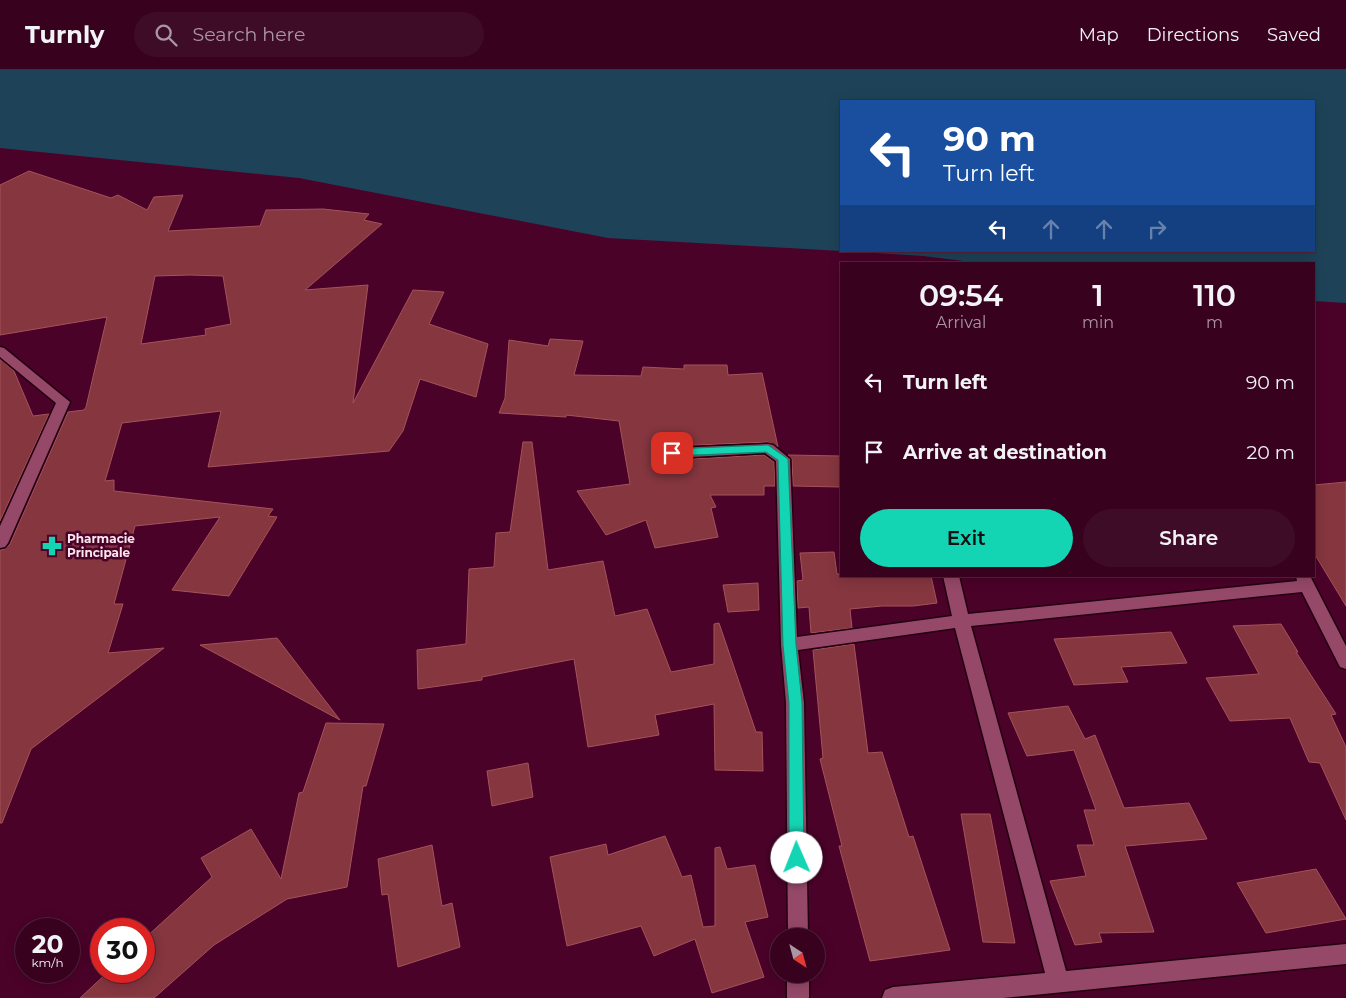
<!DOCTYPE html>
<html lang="en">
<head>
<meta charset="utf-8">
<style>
	body { margin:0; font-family:Montserrat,sans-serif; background:#3f0c28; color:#f1f3f6; height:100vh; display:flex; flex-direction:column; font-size:19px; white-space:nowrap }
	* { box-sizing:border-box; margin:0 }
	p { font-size:16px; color:#ab97a4 }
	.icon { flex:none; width:28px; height:28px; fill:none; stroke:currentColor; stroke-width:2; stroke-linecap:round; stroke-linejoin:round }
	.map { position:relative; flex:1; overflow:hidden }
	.details { position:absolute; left:840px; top:192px; width:475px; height:315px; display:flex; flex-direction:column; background:#38021f; border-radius:0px; box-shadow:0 2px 12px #0003,0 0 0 1px #52243d }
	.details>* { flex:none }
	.hud { position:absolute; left:840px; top:30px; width:475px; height:152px; border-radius:0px; box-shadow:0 2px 12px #0003,0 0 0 1px #52243d; background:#1a4fa0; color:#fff; overflow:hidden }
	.needle { width:32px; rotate:144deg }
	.buttons { position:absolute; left:770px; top:858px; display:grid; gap:10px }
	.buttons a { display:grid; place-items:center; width:55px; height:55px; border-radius:50%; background:#38021f; box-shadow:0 2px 12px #0003,0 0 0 1px #52243d; font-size:25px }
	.speed { position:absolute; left:15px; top:848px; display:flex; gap:10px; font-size:25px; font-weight:700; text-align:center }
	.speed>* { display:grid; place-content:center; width:65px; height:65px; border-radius:50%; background:#38021f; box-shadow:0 2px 12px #0003,0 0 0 1px #52243d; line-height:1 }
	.speed small { font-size:12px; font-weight:400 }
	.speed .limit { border:8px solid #d22; background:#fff; color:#111 }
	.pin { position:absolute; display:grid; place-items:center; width:42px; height:42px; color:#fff; margin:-21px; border-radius:10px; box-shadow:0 2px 8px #0006 }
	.me { position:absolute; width:55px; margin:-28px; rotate:359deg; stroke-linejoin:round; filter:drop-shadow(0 0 4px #0008) }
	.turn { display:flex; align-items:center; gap:18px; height:105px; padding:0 20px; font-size:22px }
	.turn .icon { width:65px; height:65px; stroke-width:2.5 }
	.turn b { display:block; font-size:35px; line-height:42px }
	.lanes { display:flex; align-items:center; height:48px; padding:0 20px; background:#0003; justify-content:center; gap:25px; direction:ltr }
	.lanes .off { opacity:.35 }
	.eta { display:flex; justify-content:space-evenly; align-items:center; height:85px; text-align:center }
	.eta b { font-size:30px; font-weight:600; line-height:35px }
	.button { display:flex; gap:10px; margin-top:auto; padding:10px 20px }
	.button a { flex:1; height:58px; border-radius:30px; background:#14d5b3; color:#111; font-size:20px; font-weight:600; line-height:58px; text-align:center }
	.button a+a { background:#3f0c28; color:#f1f3f6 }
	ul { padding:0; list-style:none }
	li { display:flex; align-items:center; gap:15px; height:70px; padding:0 20px }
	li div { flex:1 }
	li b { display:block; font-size:19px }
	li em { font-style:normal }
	header { display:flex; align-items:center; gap:30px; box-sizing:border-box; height:70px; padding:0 25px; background:#38021f; border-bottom:1px solid #52243d }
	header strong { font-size:24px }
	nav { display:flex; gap:28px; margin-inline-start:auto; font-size:18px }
	.search { width:350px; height:45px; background:#3f0c28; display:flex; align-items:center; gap:12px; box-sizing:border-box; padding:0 18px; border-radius:28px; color:#ab97a4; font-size:19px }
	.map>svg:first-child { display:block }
	.water { fill:#1e4358 }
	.building { fill:#85363f; stroke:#a5525a; fill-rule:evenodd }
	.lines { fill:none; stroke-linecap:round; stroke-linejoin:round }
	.minor-casing { stroke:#230111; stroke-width:3 }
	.minor { fill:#954868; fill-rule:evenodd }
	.route { fill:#14d5b3; stroke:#0d8a74 }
	.labels { text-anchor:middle; stroke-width:5; stroke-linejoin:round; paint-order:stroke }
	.poi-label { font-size:12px; font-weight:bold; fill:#fae7ed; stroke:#4b0229; text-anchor:start }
</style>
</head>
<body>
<header>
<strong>Turnly</strong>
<div class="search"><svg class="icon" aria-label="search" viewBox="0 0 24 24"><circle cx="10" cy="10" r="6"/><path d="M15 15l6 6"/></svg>Search here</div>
<nav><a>Map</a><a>Directions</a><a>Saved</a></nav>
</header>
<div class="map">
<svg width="1346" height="928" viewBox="0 0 1346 928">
	<rect width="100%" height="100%" fill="#4b0229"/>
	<!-- water -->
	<path class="water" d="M0,0H1346V233L1314,231V194H988L923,186L843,181H1314V31H841V181L608,168L299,108L0,78Z"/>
	<!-- building -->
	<g class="building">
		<path d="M29,101L111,128L118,125L147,140L154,127L183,125L168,161L260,156L266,140L323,139L369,144L364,150L382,154L305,220L368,215L353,333L413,220L444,222L429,254L488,274L476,327L420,309L403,361L389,381L208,397L221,341L122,353L105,411L114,410V421L273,439L268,446L277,447L229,526L172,520L220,447L135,456L114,534H123L108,583L164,578L31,679L2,753H0V480L5,479L10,474L68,342L84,340L86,337L107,247L0,265V115ZM190,205L223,206L231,254L205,259L206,265L141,274L155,206Z"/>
		<path d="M550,269L583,271L574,305L641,306L643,297L684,299V295H727L728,305L762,303L778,377L768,372L673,376L666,379L664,384L673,390L764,385L774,392L775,416H764V425H710L716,437L711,438L718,467L655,478L646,450L606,465L577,421L630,414L619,351L566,345V347L499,343L505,328L509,270L548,276Z"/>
		<path d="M0,289L14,301L33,346L49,344L0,451Z"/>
		<path d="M523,372H532L548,500L603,491L615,546L647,539L671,602L714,594V554L719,553L756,662H762L763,701L715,700L714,634L655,645L659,665L588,677L574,589L482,607V610L418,619L417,580L466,574L469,499L494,497L496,463L510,462Z"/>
		<path d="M788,385L841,386V417L793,416L792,389Z"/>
		<path d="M1346,412V536L1314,483V415Z"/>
		<path d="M834,482L837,504H841V506H931L937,533L913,536H882L850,539L852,558L811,563L809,537L798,538L797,511L803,510L800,483Z"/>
		<path d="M758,513L759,540L728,542L723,515Z"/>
		<path d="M1281,554L1298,582H1296L1336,644L1331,645L1346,677V750L1320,693L1309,692L1290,648L1230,651L1206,608L1259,604L1233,556Z"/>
		<path d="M1171,562L1187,593L1121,597L1128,612L1074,615L1054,569Z"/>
		<path d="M277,568L340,650L200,575Z"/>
		<path d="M854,574L868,683L882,682L909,767L913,766L950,880L870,891L839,776H842L820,689L823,688L813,580Z"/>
		<path d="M1068,636L1085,669L1095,665L1124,738L1189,733L1207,769L1125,776L1154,862L1099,863L1102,872L1075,875L1050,811L1086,806L1077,775H1094L1084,740H1096L1074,680L1027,686L1008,643Z"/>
		<path d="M326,653L384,654L366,716H363L347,817L287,829L214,875L154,928H80L109,901H144V869L212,807L201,788L251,759L281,809L299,723L303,722Z"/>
		<path d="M528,693L533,727L492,736L487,701Z"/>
		<path d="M961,744H990L1015,873L983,872Z"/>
		<path d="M665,766L682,807L691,805L703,857L715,856V778L720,777L727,799L755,795L768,847L745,852L764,907L712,923L695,869L654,886L641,856L567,876L550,787L606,774L608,785Z"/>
		<path d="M432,775L442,836L452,833L460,877L398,897L388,824L382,825L378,789Z"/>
		<path d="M1316,799L1346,849L1266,863L1237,813Z"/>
	</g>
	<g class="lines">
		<defs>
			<g id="minor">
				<path d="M0,277L4,278L70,332L8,473L5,477L0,478V456L56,333L0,287Z"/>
				<path d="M768,374L773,375L790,389L797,567L952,546L943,506H959L968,544L1297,511L1296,506H1310L1346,576V599L1340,597L1302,522L971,556L1066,901L1346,874V894L1003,928H882L885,920L893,917L1045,903L955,558L798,580L804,633L808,866H788L786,633L781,575L776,391L765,383L673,388L668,386L666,383L668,380L673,378Z"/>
				<rect x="787" y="904" width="22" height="24"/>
			</g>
		</defs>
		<!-- minor casing -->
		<use href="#minor" class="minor-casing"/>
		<!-- minor -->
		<use href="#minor" class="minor"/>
	</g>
	<!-- route -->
	<path class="route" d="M768,375L788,389L796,575L802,633L804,788L802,793L797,795L792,793L789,788V633L783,575L778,390L766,382L672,386L667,383L672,379Z"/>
	<!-- icons -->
	<defs>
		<symbol id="pharmacy-bare" viewBox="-9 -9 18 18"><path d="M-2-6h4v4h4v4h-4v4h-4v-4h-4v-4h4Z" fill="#14d5b3" stroke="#4b0229" stroke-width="2.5" paint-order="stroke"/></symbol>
	</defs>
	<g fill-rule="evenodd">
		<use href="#pharmacy-bare" x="38" y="462" width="28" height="28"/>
	</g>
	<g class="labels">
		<!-- poi labels -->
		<g class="poi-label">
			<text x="67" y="473">Pharmacie<tspan x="67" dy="14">Principale</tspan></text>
		</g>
	</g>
</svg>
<div class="buttons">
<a><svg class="needle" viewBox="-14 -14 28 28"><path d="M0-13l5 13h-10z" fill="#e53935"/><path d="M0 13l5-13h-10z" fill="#ab97a4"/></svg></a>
</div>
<div class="speed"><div>20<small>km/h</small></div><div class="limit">30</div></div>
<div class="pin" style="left:672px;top:383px;background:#d93025"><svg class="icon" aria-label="arrive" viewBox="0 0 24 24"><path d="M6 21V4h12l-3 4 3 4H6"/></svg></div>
<svg class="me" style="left:797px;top:788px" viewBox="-20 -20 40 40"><circle r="19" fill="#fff"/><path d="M0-13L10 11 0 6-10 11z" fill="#14d5b3"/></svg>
<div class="hud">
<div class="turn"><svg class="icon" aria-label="left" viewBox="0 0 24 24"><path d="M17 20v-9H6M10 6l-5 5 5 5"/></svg><div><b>90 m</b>Turn left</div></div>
<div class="lanes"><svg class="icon" aria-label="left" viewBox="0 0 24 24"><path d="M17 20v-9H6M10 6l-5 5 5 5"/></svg><svg class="icon off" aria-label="ahead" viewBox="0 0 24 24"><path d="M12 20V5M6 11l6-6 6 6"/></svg><svg class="icon off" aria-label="ahead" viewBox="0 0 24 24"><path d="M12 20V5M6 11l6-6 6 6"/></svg><svg class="icon off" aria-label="right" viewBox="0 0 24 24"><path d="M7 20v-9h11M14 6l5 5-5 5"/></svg></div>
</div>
<section class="details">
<div class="eta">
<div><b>09:54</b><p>Arrival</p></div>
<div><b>1</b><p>min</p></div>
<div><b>110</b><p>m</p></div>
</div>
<ul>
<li><svg class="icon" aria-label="left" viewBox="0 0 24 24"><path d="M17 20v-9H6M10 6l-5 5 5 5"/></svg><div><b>Turn left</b></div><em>90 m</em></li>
<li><svg class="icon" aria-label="arrive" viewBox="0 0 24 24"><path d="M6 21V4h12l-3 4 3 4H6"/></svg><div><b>Arrive at destination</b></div><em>20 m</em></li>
</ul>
<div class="button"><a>Exit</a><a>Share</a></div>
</section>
</div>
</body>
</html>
